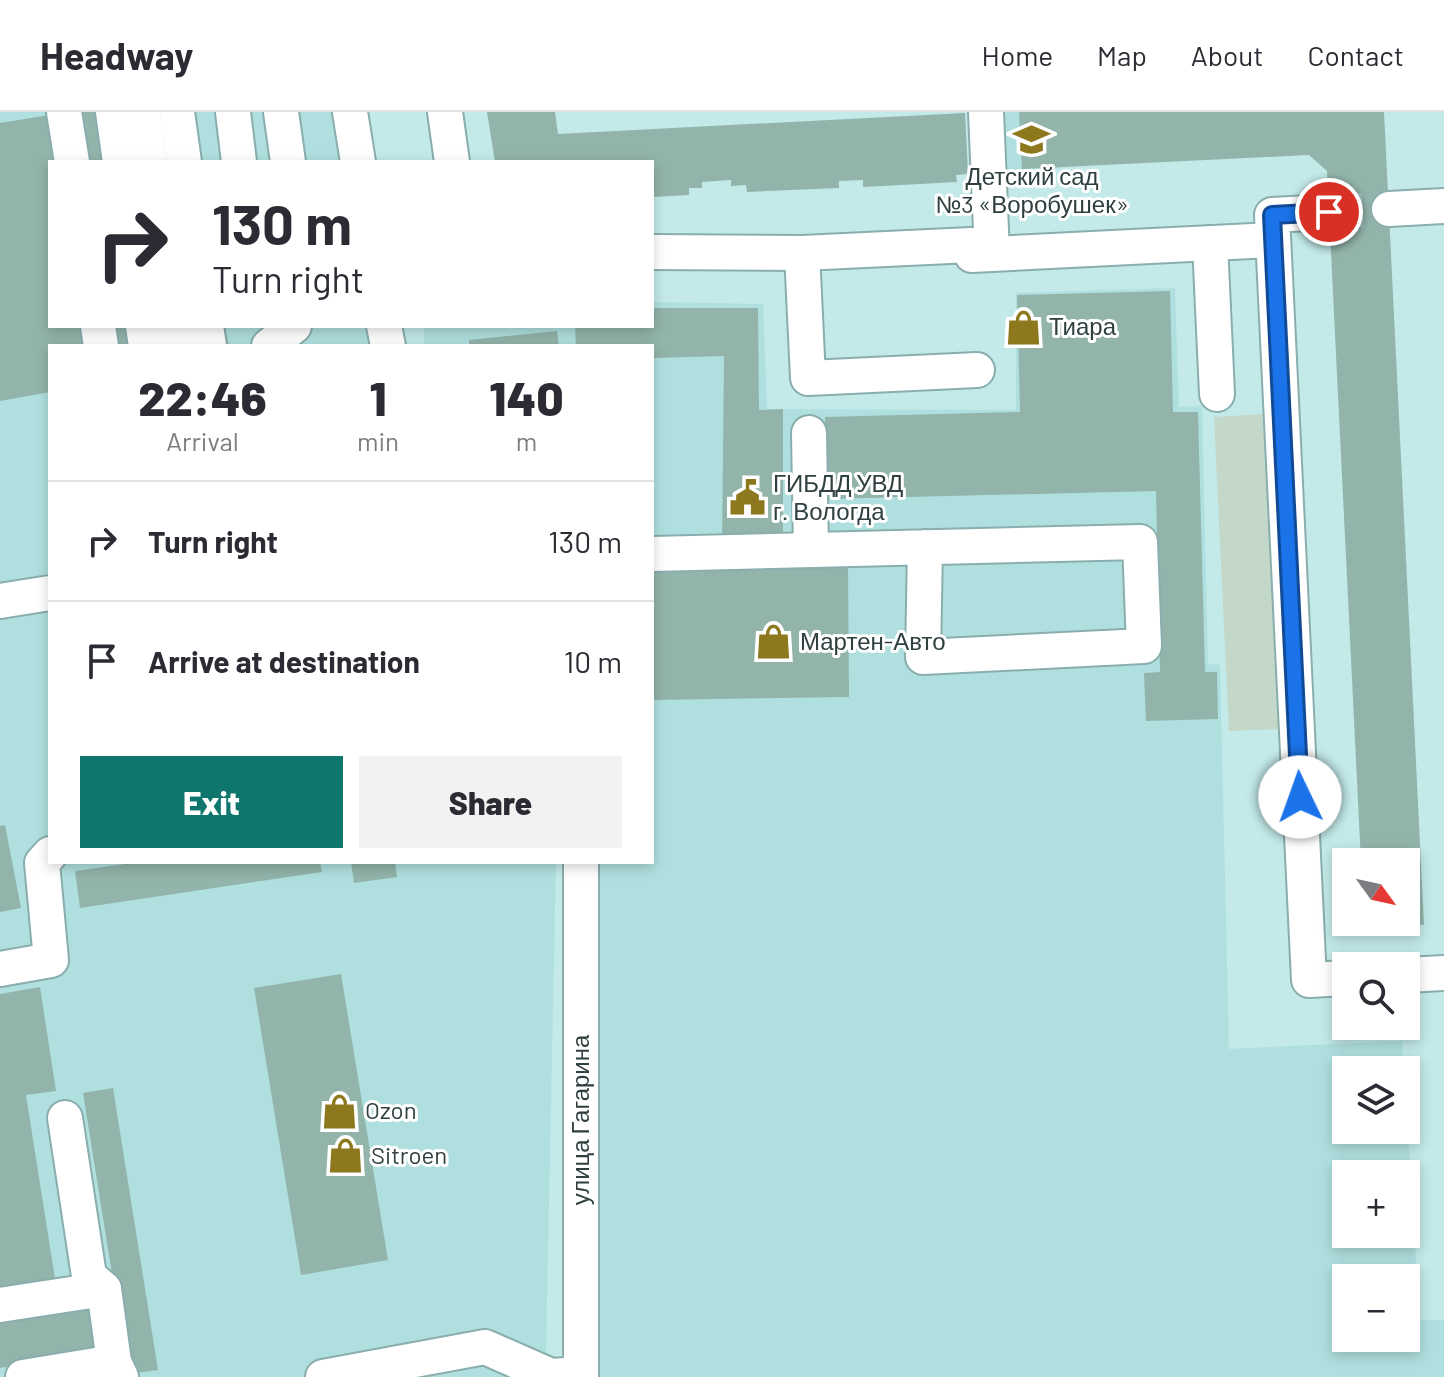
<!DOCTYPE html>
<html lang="en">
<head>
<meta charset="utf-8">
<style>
	body { margin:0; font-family:Barlow,sans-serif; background:#f2f2f3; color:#2b2b33; height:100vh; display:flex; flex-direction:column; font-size:30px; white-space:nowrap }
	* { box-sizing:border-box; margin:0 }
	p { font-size:26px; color:#7c7c81 }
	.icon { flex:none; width:44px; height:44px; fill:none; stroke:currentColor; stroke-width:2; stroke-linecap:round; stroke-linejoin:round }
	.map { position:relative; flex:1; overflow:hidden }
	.drawer { position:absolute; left:48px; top:232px; width:606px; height:520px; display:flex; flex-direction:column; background:#fff; border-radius:0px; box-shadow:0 4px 12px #0003 }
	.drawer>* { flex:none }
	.banner { position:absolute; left:48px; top:48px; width:606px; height:168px; border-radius:0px; box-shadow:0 4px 12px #0003; background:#fff; color:#2b2b33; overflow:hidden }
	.needle { width:52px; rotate:123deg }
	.tools { position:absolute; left:1332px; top:736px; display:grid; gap:16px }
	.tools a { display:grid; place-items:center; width:88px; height:88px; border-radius:0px; background:#fff; box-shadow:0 4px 12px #0003; font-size:40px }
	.pin { position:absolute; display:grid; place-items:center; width:68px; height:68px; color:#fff; margin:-34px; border:4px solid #fff; border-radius:50%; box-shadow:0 2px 8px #0007 }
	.me { position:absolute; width:88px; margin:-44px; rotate:357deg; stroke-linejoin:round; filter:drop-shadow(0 0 6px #0008) }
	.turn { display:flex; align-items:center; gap:28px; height:168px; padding:0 32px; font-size:36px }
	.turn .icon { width:104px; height:104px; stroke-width:2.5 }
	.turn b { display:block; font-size:56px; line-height:68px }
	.eta { display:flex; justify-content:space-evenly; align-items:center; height:136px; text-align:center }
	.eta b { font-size:48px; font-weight:800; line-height:56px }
	.action { display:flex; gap:16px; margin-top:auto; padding:16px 32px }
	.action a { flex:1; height:92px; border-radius:0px; background:#0f766e; color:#fff; font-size:32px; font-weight:800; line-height:92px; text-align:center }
	.action a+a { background:#f2f2f3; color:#2b2b33 }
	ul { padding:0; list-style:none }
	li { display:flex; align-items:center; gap:24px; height:120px; padding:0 32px; border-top:2px solid #e1e1e2 }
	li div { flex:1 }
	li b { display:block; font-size:30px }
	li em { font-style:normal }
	header { display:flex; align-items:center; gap:48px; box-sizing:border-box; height:112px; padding:0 40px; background:#fff; border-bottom:2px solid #e1e1e2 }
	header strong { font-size:38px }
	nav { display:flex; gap:44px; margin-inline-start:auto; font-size:28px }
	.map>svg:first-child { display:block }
	.built { fill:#afe0df; fill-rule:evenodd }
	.green { fill:#c4d8ca }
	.building { fill:#92b4aa }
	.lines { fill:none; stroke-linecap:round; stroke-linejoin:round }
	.minor-tunnel { stroke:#a6c7c7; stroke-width:34; stroke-dasharray:34 17; stroke-linecap:butt }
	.minor-casing { stroke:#89aead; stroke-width:38 }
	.minor { stroke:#fff; stroke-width:34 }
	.route-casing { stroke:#114b97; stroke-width:20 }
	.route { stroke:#1a73e8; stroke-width:14 }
	.labels { text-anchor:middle; stroke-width:6; stroke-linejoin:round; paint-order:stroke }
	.poi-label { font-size:24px; fill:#304040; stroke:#fff; text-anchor:start }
	.street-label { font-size:24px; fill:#304040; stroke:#fff }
</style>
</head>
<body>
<header>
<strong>Headway</strong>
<nav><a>Home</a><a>Map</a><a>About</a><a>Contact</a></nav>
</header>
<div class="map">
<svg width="1444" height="1265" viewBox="0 0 1444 1265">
	<rect width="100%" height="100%" fill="#c3e9e9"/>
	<!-- built -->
	<g class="built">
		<path d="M0,0H332L340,50H50V214H366L370,234H50V750H556L546,1237L549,1265H0Z"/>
		<path d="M1002,0H1060L1062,56L1005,58Z"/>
		<path d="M1175,176L1179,295L1202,294L1208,552L1220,553L1229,937L1402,929L1404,958H1346V1018H1406V991L1420,1208H1444V1265H592L598,750H652V234H424V214H652V183L654,190L763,192L767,297L1016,298V181ZM1346,1062H1406V1122H1346ZM1346,1166H1406V1226H1346Z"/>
	</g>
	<!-- green -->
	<path class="green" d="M1264,302L1279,617L1229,619L1214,305Z"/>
	<!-- building -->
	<g class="building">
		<path d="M68,0H191L199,50H50V214H225L229,234H50V280L0,289V11Z"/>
		<path d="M487,0H555L558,22L965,1L968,62L956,63L957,70L863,75V68L839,69V76L747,80L746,73L731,74V68L702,70V76H689V83L652,85V50H495Z"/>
		<path d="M1019,0H1384L1424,813L1364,815L1363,810H1406V750H1361L1327,59L1309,43L1022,57Z"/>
		<path d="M1170,179L1173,300H1198L1205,560H1217L1218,607L1146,609L1144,561L1160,560L1156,379L827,387L825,305L1020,300L1017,183Z"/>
		<path d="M652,196H758L759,298L783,297V436H722L724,244L652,246V234H576L575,214H652Z"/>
		<path d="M557,219L559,234H469V228Z"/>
		<path d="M848,453L849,585L652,588V457Z"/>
		<path d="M5,713L21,796L0,800V714Z"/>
		<path d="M139,750H320L322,760L80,796L75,759Z"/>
		<path d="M351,750H395L397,765L354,771Z"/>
		<path d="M341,862L388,1148L301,1163L254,876Z"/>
		<path d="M40,875L56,979L26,983L56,1173L0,1182V882Z"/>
		<path d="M113,976L158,1258L128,1262L83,981Z"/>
		<path d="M94,1193L101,1240L0,1256V1208Z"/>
	</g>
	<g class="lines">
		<!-- minor-tunnel -->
		<path class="minor-tunnel" d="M1329,100L1389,97"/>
		<defs>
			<g id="minor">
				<path d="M64,0L72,50"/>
				<path d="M113,0L120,50"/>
				<path d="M143,0L150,50"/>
				<path d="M177,0L184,50"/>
				<path d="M233,0L239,50"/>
				<path d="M281,0L288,50"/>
				<path d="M350,0L358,50"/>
				<path d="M445,0L452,50"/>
				<path d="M986,0L992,142"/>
				<path d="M1389,97L1444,94"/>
				<path d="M1329,100L1272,103L1309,868L1346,866"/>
				<path d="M1210,131L1217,282"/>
				<path d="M652,140L802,141L971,133L972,143L1273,128"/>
				<path d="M802,141L808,266L977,258"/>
				<path d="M98,214L101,234"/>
				<path d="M143,214L146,234"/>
				<path d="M173,214L176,234"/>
				<path d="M206,214L209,234"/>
				<path d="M384,214L388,234"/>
				<path d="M269,234L294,214"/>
				<path d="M809,321L811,438"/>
				<path d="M652,442L1140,430L1144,534L923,545L925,435"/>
				<path d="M0,489L50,481"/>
				<path d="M581,750V1265"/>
				<path d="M0,857L51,848L42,751L50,742"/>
				<path d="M1406,863L1444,861"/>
				<path d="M65,1006L89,1164L104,1177L114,1250L121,1265"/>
				<path d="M0,1193L104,1177"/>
				<path d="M23,1265L114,1250"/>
				<path d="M323,1265L485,1235L551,1264L581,1262"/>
			</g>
		</defs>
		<!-- minor casing -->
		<use href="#minor" class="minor-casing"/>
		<!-- minor -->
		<use href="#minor" class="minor"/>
	</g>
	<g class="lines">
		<defs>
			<path id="route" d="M1300,685L1272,103L1329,100"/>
		</defs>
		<!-- route casing -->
		<use href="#route" class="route-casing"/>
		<!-- route -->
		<use href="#route" class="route"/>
	</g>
	<!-- icons -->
	<defs>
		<symbol id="school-bare" viewBox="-9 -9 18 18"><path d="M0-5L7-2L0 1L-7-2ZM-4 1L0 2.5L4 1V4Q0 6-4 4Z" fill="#8e781d" stroke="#fff" stroke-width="2.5" paint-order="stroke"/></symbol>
		<symbol id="shop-bare" viewBox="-9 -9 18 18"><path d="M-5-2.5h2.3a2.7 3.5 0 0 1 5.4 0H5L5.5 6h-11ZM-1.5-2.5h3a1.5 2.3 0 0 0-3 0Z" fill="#8e781d" stroke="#fff" stroke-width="2.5" paint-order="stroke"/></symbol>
		<symbol id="civic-bare" viewBox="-9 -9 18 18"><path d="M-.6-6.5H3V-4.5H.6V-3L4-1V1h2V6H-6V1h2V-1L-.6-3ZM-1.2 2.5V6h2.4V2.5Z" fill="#8e781d" stroke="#fff" stroke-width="2.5" paint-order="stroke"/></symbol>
	</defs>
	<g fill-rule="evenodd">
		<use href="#school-bare" x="1006" y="2" width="51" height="51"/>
		<use href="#shop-bare" x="998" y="190" width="51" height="51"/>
		<use href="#civic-bare" x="722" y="360" width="51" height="51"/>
		<use href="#shop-bare" x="748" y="504" width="51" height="51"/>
		<use href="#shop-bare" x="314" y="974" width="51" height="51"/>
		<use href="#shop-bare" x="320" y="1018" width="51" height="51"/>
	</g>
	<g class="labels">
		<!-- poi labels -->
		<g class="poi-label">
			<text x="1032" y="73" text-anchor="middle">Детский сад<tspan x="1032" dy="28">№3 «Воробушек»</tspan></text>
			<text x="1049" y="223">Тиара</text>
			<text x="773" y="380">ГИБДД УВД<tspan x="773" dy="28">г. Вологда</tspan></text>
			<text x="800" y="538">Мартен-Авто</text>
			<text x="365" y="1007">Ozon</text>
			<text x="371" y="1052">Sitroen</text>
		</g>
		<!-- street labels -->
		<g class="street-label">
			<text transform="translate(581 1008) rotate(-90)" y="8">улица Гагарина</text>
		</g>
	</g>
</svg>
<div class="tools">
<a><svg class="needle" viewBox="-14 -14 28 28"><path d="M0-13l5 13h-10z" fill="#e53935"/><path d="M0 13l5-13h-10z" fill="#7c7c81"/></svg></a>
<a><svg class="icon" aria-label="search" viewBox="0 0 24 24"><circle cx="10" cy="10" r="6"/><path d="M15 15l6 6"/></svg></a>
<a><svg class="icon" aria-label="layers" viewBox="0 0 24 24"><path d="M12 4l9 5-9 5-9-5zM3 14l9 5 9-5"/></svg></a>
<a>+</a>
<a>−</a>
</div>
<div class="pin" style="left:1329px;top:100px;background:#d93025"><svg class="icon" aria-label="arrive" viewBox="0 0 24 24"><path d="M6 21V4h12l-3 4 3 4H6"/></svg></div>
<svg class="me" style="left:1300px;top:685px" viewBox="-20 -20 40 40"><circle r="19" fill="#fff"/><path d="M0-13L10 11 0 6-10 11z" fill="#1a73e8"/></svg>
<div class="banner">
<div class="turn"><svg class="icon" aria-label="right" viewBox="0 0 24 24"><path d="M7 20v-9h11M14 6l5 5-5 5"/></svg><div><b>130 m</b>Turn right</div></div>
</div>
<section class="drawer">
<div class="eta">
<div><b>22:46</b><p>Arrival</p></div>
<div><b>1</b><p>min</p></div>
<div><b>140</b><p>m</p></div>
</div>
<ul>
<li><svg class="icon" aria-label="right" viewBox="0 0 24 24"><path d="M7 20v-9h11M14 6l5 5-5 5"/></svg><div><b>Turn right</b></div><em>130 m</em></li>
<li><svg class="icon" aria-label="arrive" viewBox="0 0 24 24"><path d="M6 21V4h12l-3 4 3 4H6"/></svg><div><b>Arrive at destination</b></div><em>10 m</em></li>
</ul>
<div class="action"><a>Exit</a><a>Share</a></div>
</section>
</div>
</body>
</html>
